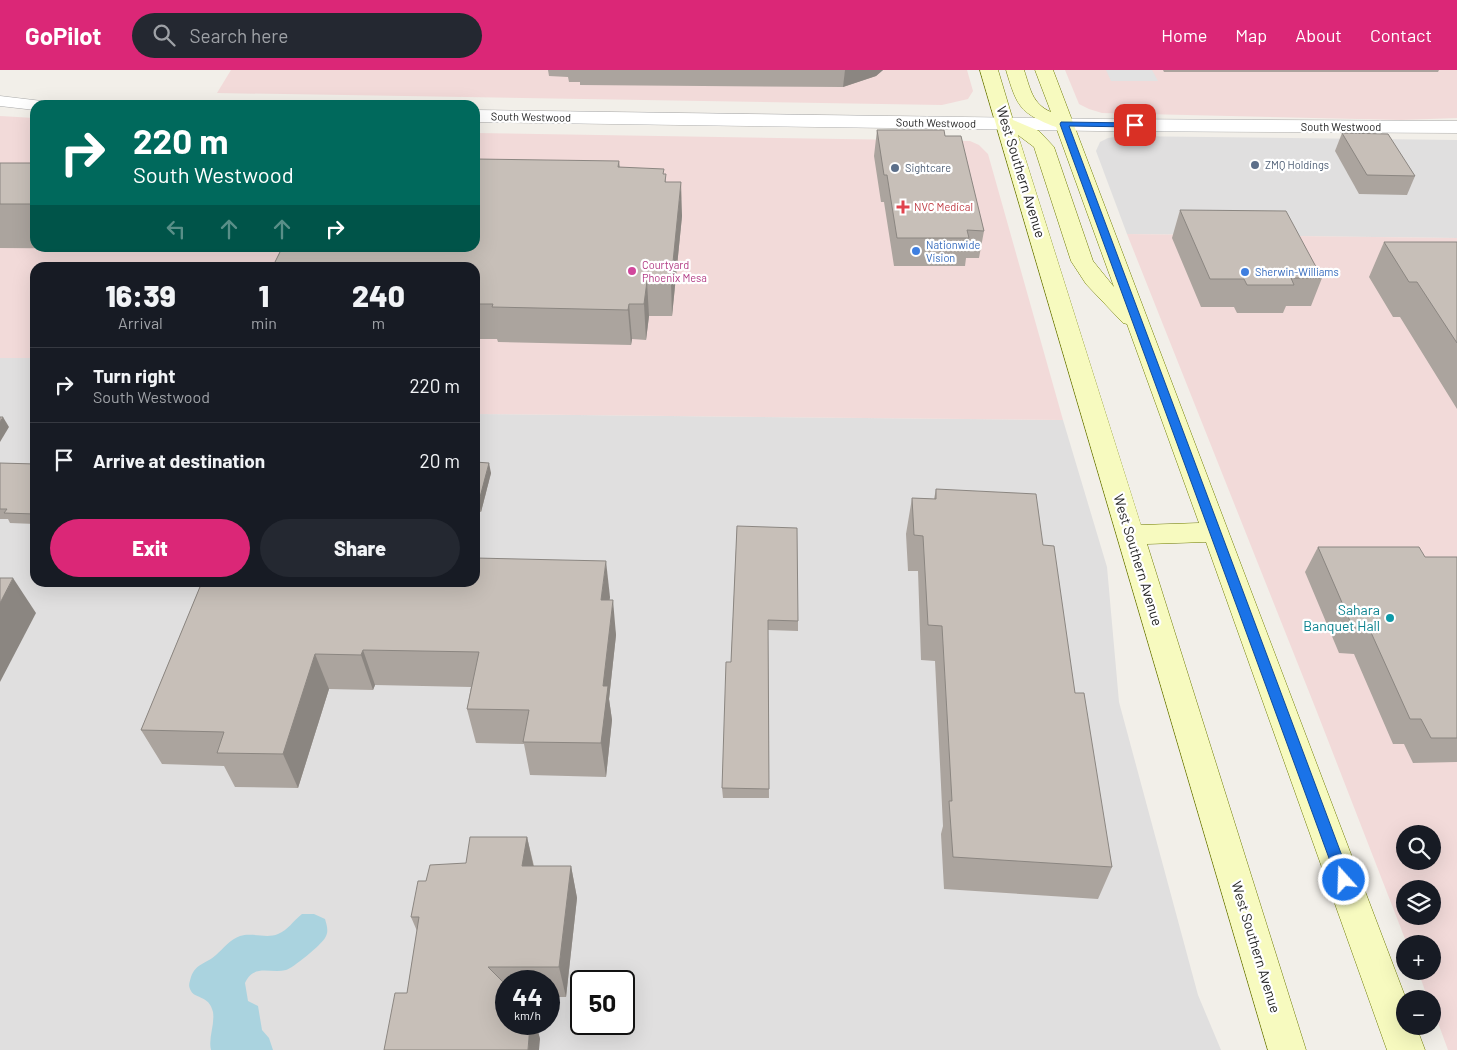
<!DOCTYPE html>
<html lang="en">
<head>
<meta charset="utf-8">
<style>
	body { margin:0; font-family:Barlow,sans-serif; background:#242831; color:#f1f3f6; height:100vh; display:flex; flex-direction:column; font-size:19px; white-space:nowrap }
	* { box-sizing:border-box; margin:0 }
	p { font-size:16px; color:#9ea1a6 }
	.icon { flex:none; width:28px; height:28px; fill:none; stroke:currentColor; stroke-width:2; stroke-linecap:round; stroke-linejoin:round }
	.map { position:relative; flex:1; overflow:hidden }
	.sheet { position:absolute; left:30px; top:192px; width:450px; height:325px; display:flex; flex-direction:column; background:#171b24; border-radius:15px; box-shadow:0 5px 20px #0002 }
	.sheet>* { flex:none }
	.hud { position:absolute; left:30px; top:30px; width:450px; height:152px; border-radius:15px; box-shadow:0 5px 20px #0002; background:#00695c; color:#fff; overflow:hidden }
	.buttons { position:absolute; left:1396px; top:755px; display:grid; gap:10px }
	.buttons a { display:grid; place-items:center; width:45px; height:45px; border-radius:50%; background:#171b24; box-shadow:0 5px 20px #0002; font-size:25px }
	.speed { position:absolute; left:495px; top:900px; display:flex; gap:10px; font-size:25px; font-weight:700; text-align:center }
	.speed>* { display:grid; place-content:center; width:65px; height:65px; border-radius:50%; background:#171b24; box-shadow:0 5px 20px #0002; line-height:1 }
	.speed small { font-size:12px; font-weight:400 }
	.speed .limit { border:2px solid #111; border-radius:8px; background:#fff; color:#111 }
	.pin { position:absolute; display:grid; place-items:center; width:42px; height:42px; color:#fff; margin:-21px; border-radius:10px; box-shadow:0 2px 8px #0006 }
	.me { position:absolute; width:55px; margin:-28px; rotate:340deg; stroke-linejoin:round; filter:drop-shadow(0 0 4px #0008) }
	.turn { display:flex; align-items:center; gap:18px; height:105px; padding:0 20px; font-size:22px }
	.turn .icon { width:65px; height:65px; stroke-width:2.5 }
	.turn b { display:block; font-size:35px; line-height:42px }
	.lanes { display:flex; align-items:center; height:48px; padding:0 20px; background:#0003; justify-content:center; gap:25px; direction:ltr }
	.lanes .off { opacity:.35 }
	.eta { display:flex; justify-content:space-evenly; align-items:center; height:85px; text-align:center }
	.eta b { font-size:30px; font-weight:800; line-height:35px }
	.primary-button { display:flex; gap:10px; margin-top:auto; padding:10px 20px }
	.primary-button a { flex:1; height:58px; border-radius:30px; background:#db2777; color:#fff; font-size:20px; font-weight:800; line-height:58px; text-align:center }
	.primary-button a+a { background:#242831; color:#f1f3f6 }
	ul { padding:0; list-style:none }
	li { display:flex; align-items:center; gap:15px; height:75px; padding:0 20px; border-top:1px solid #363941 }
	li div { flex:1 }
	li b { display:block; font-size:19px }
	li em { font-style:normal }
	header { display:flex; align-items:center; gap:30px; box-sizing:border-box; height:70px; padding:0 25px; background:#db2777; color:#fff }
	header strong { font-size:24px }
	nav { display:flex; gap:28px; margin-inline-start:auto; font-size:18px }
	.search { width:350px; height:45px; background:#242831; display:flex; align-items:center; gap:12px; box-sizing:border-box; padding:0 18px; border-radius:28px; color:#9ea1a6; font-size:19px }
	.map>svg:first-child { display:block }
	.residential { fill:#e0dfdf; fill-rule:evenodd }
	.commercial { fill:#f2dad9; fill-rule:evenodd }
	.parking { fill:#e2e2e2 }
	.water { fill:#aad3df }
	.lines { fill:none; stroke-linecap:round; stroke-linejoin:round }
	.tertiary-casing { stroke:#a9a9a9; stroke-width:1 }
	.secondary-casing { stroke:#707d05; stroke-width:1 }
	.tertiary { fill:#fff; fill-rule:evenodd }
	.secondary { fill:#f7fabf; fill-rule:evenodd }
	.wall { fill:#aba49e }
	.shaded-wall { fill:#8b8681 }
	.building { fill:#c7bfb8; stroke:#8b8681 }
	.route { fill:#1a73e8; stroke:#114b97 }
	.service-dot { fill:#5c6f8a; stroke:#fff; stroke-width:2 }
	.health-dot { fill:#e0444e; stroke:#fff; stroke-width:2 }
	.shop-dot { fill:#3f7fe0; stroke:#fff; stroke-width:2 }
	.hotel-dot { fill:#d1479c; stroke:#fff; stroke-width:2 }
	.culture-dot { fill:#0f9aa8; stroke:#fff; stroke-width:2 }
	.labels { text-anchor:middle; stroke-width:4.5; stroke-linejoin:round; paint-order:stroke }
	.far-street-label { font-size:11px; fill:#222; stroke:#fff }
	.far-service-label { font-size:11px; fill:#4e5e75; stroke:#fff; text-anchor:start }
	.far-health-label { font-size:11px; fill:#be3a42; stroke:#fff; text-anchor:start }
	.far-shop-label { font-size:11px; fill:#366cbe; stroke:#fff; text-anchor:start }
	.far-hotel-label { font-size:11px; fill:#b23c85; stroke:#fff; text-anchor:start }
	.street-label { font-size:14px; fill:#222; stroke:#fff }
	.culture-label { font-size:14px; fill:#0d838f; stroke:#fff; text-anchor:end }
</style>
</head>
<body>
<header>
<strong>GoPilot</strong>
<div class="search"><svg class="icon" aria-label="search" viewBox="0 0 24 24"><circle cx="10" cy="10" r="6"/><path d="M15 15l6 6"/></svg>Search here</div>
<nav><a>Home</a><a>Map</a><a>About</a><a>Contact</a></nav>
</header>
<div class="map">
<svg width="1457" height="980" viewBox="0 0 1457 980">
	<rect width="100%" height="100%" fill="#f2efe9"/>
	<!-- residential -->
	<g class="residential">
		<path d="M1121,66L1457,70V168L1127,164L1096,81L1100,72L1108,68Z"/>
		<path d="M0,288H35V512H475V344L1063,350L1107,497L1119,632L1198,925L1221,980H0ZM506,911H549V954H506ZM581,911H624V954H581Z"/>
	</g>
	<!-- commercial -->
	<g class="commercial">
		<path d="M231,0H967L973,21L968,29L942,35L217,23Z"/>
		<path d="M1065,0H1457V48L1401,50L1102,43L1089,39L1079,34Z"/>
		<path d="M0,46L35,48V178H475V63L970,71L979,75L988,84L1063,350L475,344V198H35V288H0Z"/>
		<path d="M1127,164L1457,168V980H1448L1433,939L1432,929H1428L1418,901H1432V874H1407L1317,642ZM1405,764H1432V791H1405ZM1405,819H1432V846H1405Z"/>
	</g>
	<!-- parking -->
	<path class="parking" d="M1106,0H1152L1158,11H1111Z"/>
	<!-- water -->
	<path class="water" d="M302,844H314L325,849C327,856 329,862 325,868C322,874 292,899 286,900C270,904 254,893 245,913L248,931L258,936L262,960L269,968L273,980H211C208,968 215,955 213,942C209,924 194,930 190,919C188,915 190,911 191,907C196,893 206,894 216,885C224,878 229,870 240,866C252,862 266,869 278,864C288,860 293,851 302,844Z"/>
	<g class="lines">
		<defs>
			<g id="tertiary">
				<path d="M0,26L42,31L45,35H35V40L0,36Z"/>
				<path d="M475,40L1098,49L1457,51V63L1098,61L475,52Z"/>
			</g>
			<path id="secondary" d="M980,0H998L1013,50L1039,61L1054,77L1093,191L1114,217L1056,57C1019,43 1017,36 1006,0H1024C1030,18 1032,34 1051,42L1035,0H1053L1406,929L1405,956H1416L1425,980H1387L1206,472L1147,474L1306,980H1268ZM1018,65L1034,77L1071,191L1086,214L1123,253L1127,254L1199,453L1141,455Z"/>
		</defs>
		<!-- tertiary casing -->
		<use href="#tertiary" class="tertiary-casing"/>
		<!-- secondary casing -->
		<use href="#secondary" class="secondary-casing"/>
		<!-- tertiary -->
		<use href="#tertiary" class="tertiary"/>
		<!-- secondary -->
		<use href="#secondary" class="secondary"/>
	</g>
	<!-- wall -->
	<g class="wall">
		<path d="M548,0H883L876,6L843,17L580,15V12H569L568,7L549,6Z"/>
		<path d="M1163,0H1439L1438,2H1164Z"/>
		<path d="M877,60L945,66L984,161L979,188H966L965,196H894L884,132H881L874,86Z"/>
		<path d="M1342,63L1415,106L1407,125L1359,124L1335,81Z"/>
		<path d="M619,91L620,97L664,104L666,112L682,146L672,246H649L646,270L632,269L631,275L498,272L497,269H475V198Z"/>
		<path d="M0,93H35V178H145L144,179L0,178Z"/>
		<path d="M1180,140L1322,208L1311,236H1286L1283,243H1237L1234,237H1201L1172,168Z"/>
		<path d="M1384,172H1457V339L1400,247H1393L1369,207Z"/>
		<path d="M475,392L491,403L481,442L475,441Z"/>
		<path d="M0,393L35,394V454L10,453L8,449H0Z"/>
		<path d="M936,419L1043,475L1112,797L1098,829L944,819L941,764L943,756L935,591L921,590L918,501H908L906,464L912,428L934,429Z"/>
		<path d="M737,456L798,551V561L768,560L769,728H723L722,718L731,592Z"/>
		<path d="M1318,477L1425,487H1457V692L1413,693L1404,674H1393L1354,584L1339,583L1305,502Z"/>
		<path d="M202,512L610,527L609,530L616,565L609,629L612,650L606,707L530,705L524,674L476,673L467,639L471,617L375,615L373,620L329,619L298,718L235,717L224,696L162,694L141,660Z"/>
		<path d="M527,767L534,796H571L577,828L566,927H549V911H506V954H536L540,969L407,923L417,861L411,847L466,793Z"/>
	</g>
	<!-- shaded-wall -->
	<g class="shaded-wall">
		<path d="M845,0H883L876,6L843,17Z"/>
		<path d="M681,112L682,146L672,246L671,212Z"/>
		<path d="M647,211L649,246L646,270L644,234Z"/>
		<path d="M629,234L632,269L631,275L628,240Z"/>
		<path d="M3,347L9,357L0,372V352Z"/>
		<path d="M489,393L491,403L481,442L479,431Z"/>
		<path d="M606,491L610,527L605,565L601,530Z"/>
		<path d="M13,508L36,543L0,612V533Z"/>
		<path d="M613,530L616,565L609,629L612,650L606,707L601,673L603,616Z"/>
		<path d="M363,580L375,615L373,620L361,585Z"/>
		<path d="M315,584L329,619L298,718L283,684Z"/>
		<path d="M527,767L534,799L522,796Z"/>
		<path d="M571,796L577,828L566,927L559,897Z"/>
		<path d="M530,954H536L540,969L539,980H528Z"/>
	</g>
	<!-- building -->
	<g class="building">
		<path d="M877,60H944L945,66H961L984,161L967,160L969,168H897L887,105H884Z"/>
		<path d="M1342,63L1388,64L1415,106L1367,105Z"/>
		<path d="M475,89L619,91L618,97L664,99L663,104H666L665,112H681L671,212L647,211L644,234H629L628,240L492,237L493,234H475V198H272L282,178H475Z"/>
		<rect x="0" y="93" width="35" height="41"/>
		<path d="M1180,140L1286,141L1322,208H1291L1294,215H1247L1244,209H1210Z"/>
		<path d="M1384,172H1457V273L1417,212H1409Z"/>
		<path d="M0,347H3L0,352Z"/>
		<path d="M475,392L489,393L479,431H475Z"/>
		<path d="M0,393L35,394V444L4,443L7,439H0Z"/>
		<path d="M936,419L1036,424L1043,475L1054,476L1075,623H1084L1112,797L953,787L949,731H952L942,556L928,555L923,466L914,465L912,428L936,429Z"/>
		<path d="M737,456L797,458L798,551L768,550L769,719L722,718L726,592H731Z"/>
		<path d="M1318,477H1419L1425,487H1457V668H1431L1421,649H1410L1369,558H1353Z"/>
		<path d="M475,488L606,491L601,530H613L603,616H608L601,673L523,672L529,640L467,639L479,582L363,580L361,585L315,584L283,684L217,683L224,662L141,660L202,512H475Z"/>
		<path d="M0,508H13L0,533Z"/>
		<path d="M470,767H527L522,796H571L559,897H488L506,915V954H530L528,980H384L395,923H407L419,847H411L418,811H426L430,795L466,793Z"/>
	</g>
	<!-- route -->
	<path class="route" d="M1061,52L1135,53L1138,55L1135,57L1069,56L1351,810L1349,815L1344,817L1339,815L1337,810L1060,54Z"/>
	<!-- markers -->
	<g class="service-dot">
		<circle cx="1255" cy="95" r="5"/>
		<circle cx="895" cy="98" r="5"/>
	</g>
	<path class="health-dot" d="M900.5 129.5h5v5h5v5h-5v5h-5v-5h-5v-5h5z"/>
	<g class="shop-dot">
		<circle cx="916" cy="181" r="5"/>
		<circle cx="1245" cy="202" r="5"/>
	</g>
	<circle class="hotel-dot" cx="632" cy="201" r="5"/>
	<circle class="culture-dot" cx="1390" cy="548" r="5"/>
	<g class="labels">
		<!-- far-street labels -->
		<g class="far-street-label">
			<text transform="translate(531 47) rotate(1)" y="4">South Westwood</text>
			<text transform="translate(936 53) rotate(1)" y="4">South Westwood</text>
			<text x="1341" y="61">South Westwood</text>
		</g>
		<!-- far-service labels -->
		<g class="far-service-label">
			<text x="1265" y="99">ZMQ Holdings</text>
			<text x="905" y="102">Sightcare</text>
		</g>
		<!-- far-health labels -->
		<g class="far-health-label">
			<text x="914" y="141">NVC Medical</text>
		</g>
		<!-- far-shop labels -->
		<g class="far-shop-label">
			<text x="926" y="179">Nationwide<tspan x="926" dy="13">Vision</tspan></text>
			<text x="1255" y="206">Sherwin-Williams</text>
		</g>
		<!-- far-hotel labels -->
		<g class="far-hotel-label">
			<text x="642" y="199">Courtyard<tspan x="642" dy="13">Phoenix Mesa</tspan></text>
		</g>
		<!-- street labels -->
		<g class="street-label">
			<text transform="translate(1021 102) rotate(73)" y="5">West Southern Avenue</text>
			<text transform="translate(1138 490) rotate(73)" y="5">West Southern Avenue</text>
			<text transform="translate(1256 877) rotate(73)" y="5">West Southern Avenue</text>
		</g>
		<!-- culture labels -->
		<g class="culture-label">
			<text x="1380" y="545">Sahara<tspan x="1380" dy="16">Banquet Hall</tspan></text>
		</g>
	</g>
</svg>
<div class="buttons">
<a><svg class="icon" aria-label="search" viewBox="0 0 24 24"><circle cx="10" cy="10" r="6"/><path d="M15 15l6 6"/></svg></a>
<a><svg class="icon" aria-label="layers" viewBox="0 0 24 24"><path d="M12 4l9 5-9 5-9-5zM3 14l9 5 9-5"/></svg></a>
<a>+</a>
<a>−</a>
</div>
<div class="speed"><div>44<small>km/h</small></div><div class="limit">50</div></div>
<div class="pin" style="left:1135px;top:55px;background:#d93025"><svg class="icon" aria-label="arrive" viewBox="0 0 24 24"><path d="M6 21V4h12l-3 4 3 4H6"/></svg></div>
<svg class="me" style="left:1344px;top:810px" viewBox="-20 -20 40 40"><circle r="17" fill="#1a73e8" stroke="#fff" stroke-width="3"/><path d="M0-11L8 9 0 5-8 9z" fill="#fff"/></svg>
<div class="hud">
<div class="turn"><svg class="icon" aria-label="right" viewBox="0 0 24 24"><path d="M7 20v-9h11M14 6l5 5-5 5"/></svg><div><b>220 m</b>South Westwood</div></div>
<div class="lanes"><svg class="icon off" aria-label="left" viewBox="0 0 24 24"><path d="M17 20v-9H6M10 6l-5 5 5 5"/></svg><svg class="icon off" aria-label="ahead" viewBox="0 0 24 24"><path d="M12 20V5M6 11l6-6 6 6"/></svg><svg class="icon off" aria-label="ahead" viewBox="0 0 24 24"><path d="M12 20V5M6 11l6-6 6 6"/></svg><svg class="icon" aria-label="right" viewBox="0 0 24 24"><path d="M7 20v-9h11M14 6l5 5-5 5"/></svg></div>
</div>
<section class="sheet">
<div class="eta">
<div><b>16:39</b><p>Arrival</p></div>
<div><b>1</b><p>min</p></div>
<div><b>240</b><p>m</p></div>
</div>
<ul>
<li><svg class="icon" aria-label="right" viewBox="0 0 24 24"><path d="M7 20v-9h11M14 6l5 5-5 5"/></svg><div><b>Turn right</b><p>South Westwood</p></div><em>220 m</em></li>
<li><svg class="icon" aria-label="arrive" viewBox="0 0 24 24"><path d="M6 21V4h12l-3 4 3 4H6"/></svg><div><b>Arrive at destination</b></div><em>20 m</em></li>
</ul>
<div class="primary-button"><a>Exit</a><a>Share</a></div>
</section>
</div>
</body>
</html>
